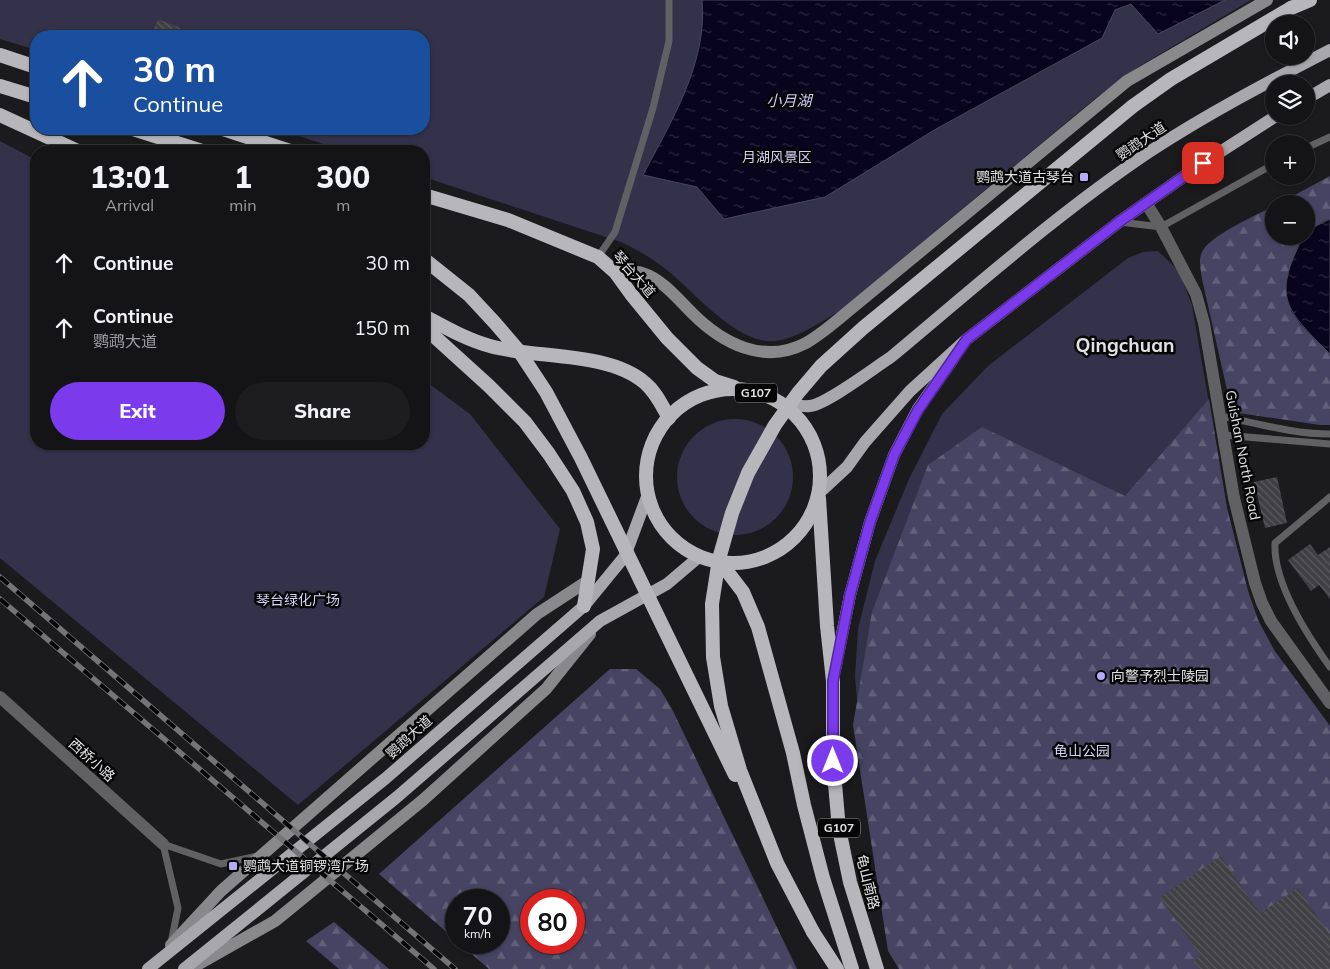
<!DOCTYPE html>
<html lang="en">
<head>
<meta charset="utf-8">
<style>
	body { margin:0; font-family:Mulish,"Noto Sans SC",sans-serif; background:#1d1d1f; color:#f1f3f6; height:100vh; display:flex; flex-direction:column; font-size:19px; white-space:nowrap }
	* { box-sizing:border-box; margin:0 }
	p { font-size:16px; color:#9d9ea1 }
	.icon { flex:none; width:28px; height:28px; fill:none; stroke:currentColor; stroke-width:2; stroke-linecap:round; stroke-linejoin:round }
	.map { position:relative; flex:1; overflow:hidden }
	.side { position:absolute; left:30px; top:145px; width:400px; height:305px; display:flex; flex-direction:column; background:#141416; border-radius:20px; box-shadow:0 1px 4px #0004,0 0 0 1px #333335 }
	.side>* { flex:none }
	.hud { position:absolute; left:30px; top:30px; width:400px; height:105px; border-radius:20px; box-shadow:0 1px 4px #0004,0 0 0 1px #333335; background:#1a4fa0; color:#fff; overflow:hidden }
	.buttons { position:absolute; left:1265px; top:15px; display:grid; gap:10px }
	.buttons a { display:grid; place-items:center; width:50px; height:50px; border-radius:50%; background:#141416; box-shadow:0 1px 4px #0004,0 0 0 1px #333335; font-size:25px }
	.speed { position:absolute; left:445px; top:889px; display:flex; gap:10px; font-size:25px; font-weight:700; text-align:center }
	.speed>* { display:grid; place-content:center; width:65px; height:65px; border-radius:50%; background:#141416; box-shadow:0 1px 4px #0004,0 0 0 1px #333335; line-height:1 }
	.speed small { font-size:12px; font-weight:400 }
	.speed .limit { border:8px solid #d22; background:#fff; color:#111 }
	.pin { position:absolute; display:grid; place-items:center; width:42px; height:42px; color:#fff; margin:-21px; border-radius:10px; box-shadow:0 2px 8px #0006 }
	.me { position:absolute; width:55px; margin:-28px; rotate:0deg; stroke-linejoin:round; filter:drop-shadow(0 0 4px #0008) }
	.turn { display:flex; align-items:center; gap:18px; height:105px; padding:0 20px; font-size:22px }
	.turn .icon { width:65px; height:65px; stroke-width:2.5 }
	.turn b { display:block; font-size:35px; line-height:42px }
	.eta { display:flex; justify-content:space-evenly; align-items:center; height:85px; text-align:center }
	.eta b { font-size:30px; font-weight:800; line-height:35px }
	.cta { display:flex; gap:10px; margin-top:auto; padding:10px 20px }
	.cta a { flex:1; height:58px; border-radius:30px; background:#7c3aed; color:#fff; font-size:20px; font-weight:800; line-height:58px; text-align:center }
	.cta a+a { background:#1d1d1f; color:#f1f3f6 }
	ul { padding:0; list-style:none }
	li { display:flex; align-items:center; gap:15px; height:65px; padding:0 20px }
	li div { flex:1 }
	li b { display:block; font-size:19px }
	li em { font-style:normal }
	.map>svg:first-child { display:block }
	.green { fill:#34314a }
	.forest { fill:url(#forest-firs); fill-rule:evenodd }
	.water { fill:url(#water-ripples); stroke:#4a4658 }
	.building { fill:url(#building-back-hatch) }
	.lines { fill:none; stroke-linecap:round; stroke-linejoin:round }
	.service { stroke:#616163; stroke-width:7 }
	.minor { stroke:#616163; stroke-width:12 }
	.tertiary { stroke:#616163; stroke-width:12 }
	.secondary { stroke:#89898c; stroke-width:12 }
	.primary { stroke:#a8a8ac; stroke-width:12 }
	.trunk { stroke:#b6b6bb; stroke-width:14 }
	.rail-casing { stroke:#757578; stroke-width:5.5 }
	.rail { stroke:#060607; stroke-width:4; stroke-dasharray:11; stroke-linecap:butt }
	.trunk-bridge { stroke:#b6b6bb; stroke-width:14 }
	.route-casing { stroke:#51269a; stroke-width:12 }
	.route { stroke:#7c3aed; stroke-width:9 }
	.poi-dot { fill:#b4acf9; stroke:#060607; stroke-width:2 }
	.labels { text-anchor:middle; stroke-width:5; stroke-linejoin:round; paint-order:stroke }
	.shield { fill:#060607; stroke:#9f9fa1; stroke-width:1 }
	.shield-label { font-size:12px; font-weight:bold; fill:#e1e1e3 }
	.street-label { font-size:14px; fill:#e1e1e3; stroke:#060607 }
	.park-label { font-size:14px; fill:#d4d1f6; stroke:#060607 }
	.poi-label { font-size:14px; fill:#e1e1e3; stroke:#060607; text-anchor:start }
	.water-label { font-size:15px; font-style:italic; fill:#cdcafa; stroke:#060607 }
	.district-label { font-size:19px; font-weight:bold; fill:#e1e1e3; stroke:#060607 }
</style>
</head>
<body>
<div class="map">
<svg width="1330" height="969" viewBox="0 0 1330 969">
	<defs>
		<pattern id="forest-firs" width="22" height="20" patternUnits="userSpaceOnUse" patternTransform="scale(1.25)"><rect width="22" height="20" fill="#474463"/><path d="M5 1l3.5 6h-7zM16 11l3.5 6h-7z" fill="#615f79"/></pattern>
		<pattern id="water-ripples" width="26" height="14" patternUnits="userSpaceOnUse" patternTransform="scale(1.25)"><rect width="26" height="14" fill="#09041d"/><path d="M2 4q2-2 4 0t4 0M15 11q2-2 4 0t4 0" fill="none" stroke="#2d283e"/></pattern>
		<pattern id="building-back-hatch" width="6" height="6" patternUnits="userSpaceOnUse" patternTransform="scale(1.25)"><rect width="6" height="6" fill="#404044"/><path d="M-1 5l2 2M0 0l6 6M5-1l2 2" fill="none" stroke="#5b5b5f"/></pattern>
	</defs>
	<rect width="100%" height="100%" fill="#1b1b1e"/>
	<!-- green -->
	<g class="green">
		<path d="M0,0H1251L1138,67L1097,97L838,312C819,323 797,338 776,341C735,345 693,289 663,267C650,257 636,249 621,242L424,177V151H345L277,129H424V36H36V50L0,39Z"/>
		<path d="M0,141L36,160V444H424V380L470,414L560,529L544,597L298,805L0,558Z"/>
		<path d="M1158,251L1179,271L1192,305L1227,508L1248,591L1258,620L1274,650L1330,726L908,969L862,760L855,677L858,629L875,561L909,479L942,414L988,366L1128,258L1143,252Z"/>
		<circle cx="735" cy="477" r="58"/>
	</g>
	<!-- forest -->
	<g class="forest">
		<path d="M1330,176V219L1324,221L1306,233V204H1278Z"/>
		<path d="M1274,206V236H1303L1296,251L1291,311L1300,324L1330,354V425H1320L1232,412L1202,279C1201,271 1198,260 1202,252C1209,236 1257,215 1274,206Z"/>
		<path d="M1209,399L1227,508L1248,591L1258,620L1274,650L1330,726V969H899L888,951L853,725L872,612L928,465L982,427L1125,496Z"/>
		<path d="M610,669H636L660,689L672,709L797,969H489L459,943L499,942V900H456V940L379,874ZM531,900H574V942H531Z"/>
		<path d="M334,922L389,969H339L306,941Z"/>
	</g>
	<!-- water -->
	<g class="water">
		<path d="M702,0H1225L1158,34L1131,4L1115,10L1102,38L936,129L825,197L724,219L697,187L643,175C671,122 708,62 702,0Z"/>
		<path d="M1330,219V354C1285,309 1272,298 1303,237L1306,236V233L1314,227Z"/>
	</g>
	<!-- building -->
	<g class="building">
		<path d="M158,19L200,36H151Z"/>
		<path d="M1277,477L1287,523L1265,528L1254,482Z"/>
		<path d="M1310,544L1318,555L1330,547V599L1319,585L1311,591L1288,560Z"/>
		<path d="M1221,856L1260,913L1298,888L1330,935V969H1199L1193,961L1200,956L1160,897Z"/>
	</g>
	<g class="lines">
		<!-- service -->
		<g class="service">
			<path d="M1306,148L1330,137"/>
			<path d="M1120,222L1161,227L1274,164"/>
			<path d="M598,257L615,232L653,108L669,41V0"/>
			<path d="M1220,416C1256,423 1293,434 1330,434"/>
			<path d="M1223,435L1330,444"/>
			<path d="M1330,497L1275,543C1273,583 1307,635 1330,667"/>
			<path d="M171,943L178,908L163,844L221,864L257,856"/>
		</g>
		<!-- minor -->
		<path class="minor" d="M0,697L163,844"/>
		<!-- tertiary -->
		<path class="tertiary" d="M1146,203L1161,227L1196,294L1204,323L1234,498L1255,583L1262,603L1271,621L1330,703"/>
		<!-- secondary -->
		<g class="secondary">
			<path d="M615,272C623,272 634,270 642,273C662,279 678,299 692,313C723,344 764,365 806,343C820,335 833,324 846,313L1127,81L1267,0"/>
			<path d="M171,945L221,891L392,741L537,614L586,582"/>
			<path d="M190,969L275,921L423,800L546,689L590,634"/>
		</g>
		<!-- primary -->
		<g class="primary">
			<path d="M1306,99L1330,85"/>
			<path d="M782,404C791,404 801,407 810,406C827,404 874,368 891,357C975,287 1058,213 1149,152C1207,114 1268,82 1330,50"/>
			<path d="M819,493L847,467L865,442L910,391L967,339L1119,222L1203,163L1276,116"/>
			<path d="M834,674L850,595L870,522L894,455L918,409L953,359"/>
			<path d="M148,969L386,778L584,606L625,556L648,494"/>
			<path d="M184,969L397,797L600,621L667,584L700,556"/>
		</g>
		<!-- trunk -->
		<g class="trunk">
			<path d="M1291,8L1310,0"/>
			<path d="M0,55L36,67"/>
			<path d="M0,86L36,97"/>
			<path d="M0,115L78,151"/>
			<path d="M223,129L290,151"/>
			<path d="M424,195L508,220L598,257L615,272L631,294L667,338L697,368L715,381L734,387"/>
			<path d="M424,316C445,327 467,340 490,346C536,359 608,351 645,383C656,392 662,406 669,418L666,420"/>
			<path d="M424,327L489,386L525,422L549,454L573,491L587,522L593,549L584,606"/>
			<circle cx="733" cy="476" r="87"/>
			<path d="M819,498L827,626L833,681V761L839,829L850,882L877,969"/>
			<path d="M720,562L743,592L758,627L793,753L804,805L823,878L852,969"/>
			<path d="M813,932L837,969"/>
		</g>
		<defs>
			<g id="rail">
				<path d="M0,577L455,969"/>
				<path d="M0,599L434,969"/>
			</g>
		</defs>
		<!-- rail casing -->
		<use href="#rail" class="rail-casing"/>
		<!-- rail -->
		<use href="#rail" class="rail"/>
		<!-- trunk-bridge -->
		<g class="trunk-bridge">
			<path d="M133,129L202,151"/>
			<path d="M424,259L469,295L495,323L519,351L546,392L581,458L735,775"/>
			<path d="M813,932L777,863L740,770L721,706L713,657L712,604L719,559L732,513L748,473L775,425L798,393L821,366L863,328L1133,106L1171,79L1291,8"/>
		</g>
	</g>
	<g class="lines">
		<defs>
			<path id="route" d="M833,761V681L850,595L870,522L894,455L918,410L967,339L1119,222L1203,163"/>
		</defs>
		<!-- route casing -->
		<use href="#route" class="route-casing"/>
		<!-- route -->
		<use href="#route" class="route"/>
	</g>
	<!-- markers -->
	<g class="poi-dot">
		<rect x="1079" y="172" width="10" height="10" rx="2.5"/>
		<circle cx="1101" cy="676" r="5"/>
		<rect x="228" y="861" width="10" height="10" rx="2.5"/>
	</g>
	<g class="labels">
		<!-- shield labels -->
		<g class="shield">
			<rect x="735" y="383.5" width="42" height="19" rx="4"/>
			<rect x="818" y="818.5" width="42" height="19" rx="4"/>
		</g>
		<g class="shield-label">
			<text x="756" y="397">G107</text>
			<text x="839" y="832">G107</text>
		</g>
		<!-- street labels -->
		<g class="street-label">
			<text transform="translate(1141 141) rotate(-34)" y="5">鹦鹉大道</text>
			<text transform="translate(634 274) rotate(49)" y="5">琴台大道</text>
			<text transform="translate(1243 455) rotate(79)" y="5">Guishan North Road</text>
			<text transform="translate(409 737) rotate(-42)" y="5">鹦鹉大道</text>
			<text transform="translate(92 760) rotate(42)" y="5">西桥小路</text>
			<text transform="translate(868 882) rotate(76)" y="5">龟山南路</text>
		</g>
		<!-- park labels -->
		<g class="park-label">
			<text x="777" y="162">月湖风景区</text>
			<text x="298" y="605">琴台绿化广场</text>
			<text x="1082" y="756">龟山公园</text>
		</g>
		<!-- poi labels -->
		<g class="poi-label">
			<text x="1074" y="182" text-anchor="end">鹦鹉大道古琴台</text>
			<text x="1111" y="681">向警予烈士陵园</text>
			<text x="243" y="871">鹦鹉大道铜锣湾广场</text>
		</g>
		<!-- water labels -->
		<g class="water-label">
			<text x="789" y="106">小月湖</text>
		</g>
		<!-- district labels -->
		<g class="district-label">
			<text x="1125" y="352">Qingchuan</text>
		</g>
	</g>
</svg>
<div class="buttons">
<a><svg class="icon" aria-label="sound" viewBox="0 0 24 24"><path d="M4 9h4l5-4v14l-5-4H4zM17 9q2 3 0 6"/></svg></a>
<a><svg class="icon" aria-label="layers" viewBox="0 0 24 24"><path d="M12 4l9 5-9 5-9-5zM3 14l9 5 9-5"/></svg></a>
<a>+</a>
<a>−</a>
</div>
<div class="speed"><div>70<small>km/h</small></div><div class="limit">80</div></div>
<div class="pin" style="left:1203px;top:163px;background:#d93025"><svg class="icon" aria-label="arrive" viewBox="0 0 24 24"><path d="M6 21V4h12l-3 4 3 4H6"/></svg></div>
<svg class="me" style="left:833px;top:761px" viewBox="-20 -20 40 40"><circle r="17" fill="#7c3aed" stroke="#fff" stroke-width="3"/><path d="M0-11L8 9 0 5-8 9z" fill="#fff"/></svg>
<div class="hud">
<div class="turn"><svg class="icon" aria-label="ahead" viewBox="0 0 24 24"><path d="M12 20V5M6 11l6-6 6 6"/></svg><div><b>30 m</b>Continue</div></div>
</div>
<section class="side">
<div class="eta">
<div><b>13:01</b><p>Arrival</p></div>
<div><b>1</b><p>min</p></div>
<div><b>300</b><p>m</p></div>
</div>
<ul>
<li><svg class="icon" aria-label="ahead" viewBox="0 0 24 24"><path d="M12 20V5M6 11l6-6 6 6"/></svg><div><b>Continue</b></div><em>30 m</em></li>
<li><svg class="icon" aria-label="ahead" viewBox="0 0 24 24"><path d="M12 20V5M6 11l6-6 6 6"/></svg><div><b>Continue</b><p>鹦鹉大道</p></div><em>150 m</em></li>
</ul>
<div class="cta"><a>Exit</a><a>Share</a></div>
</section>
</div>
</body>
</html>
